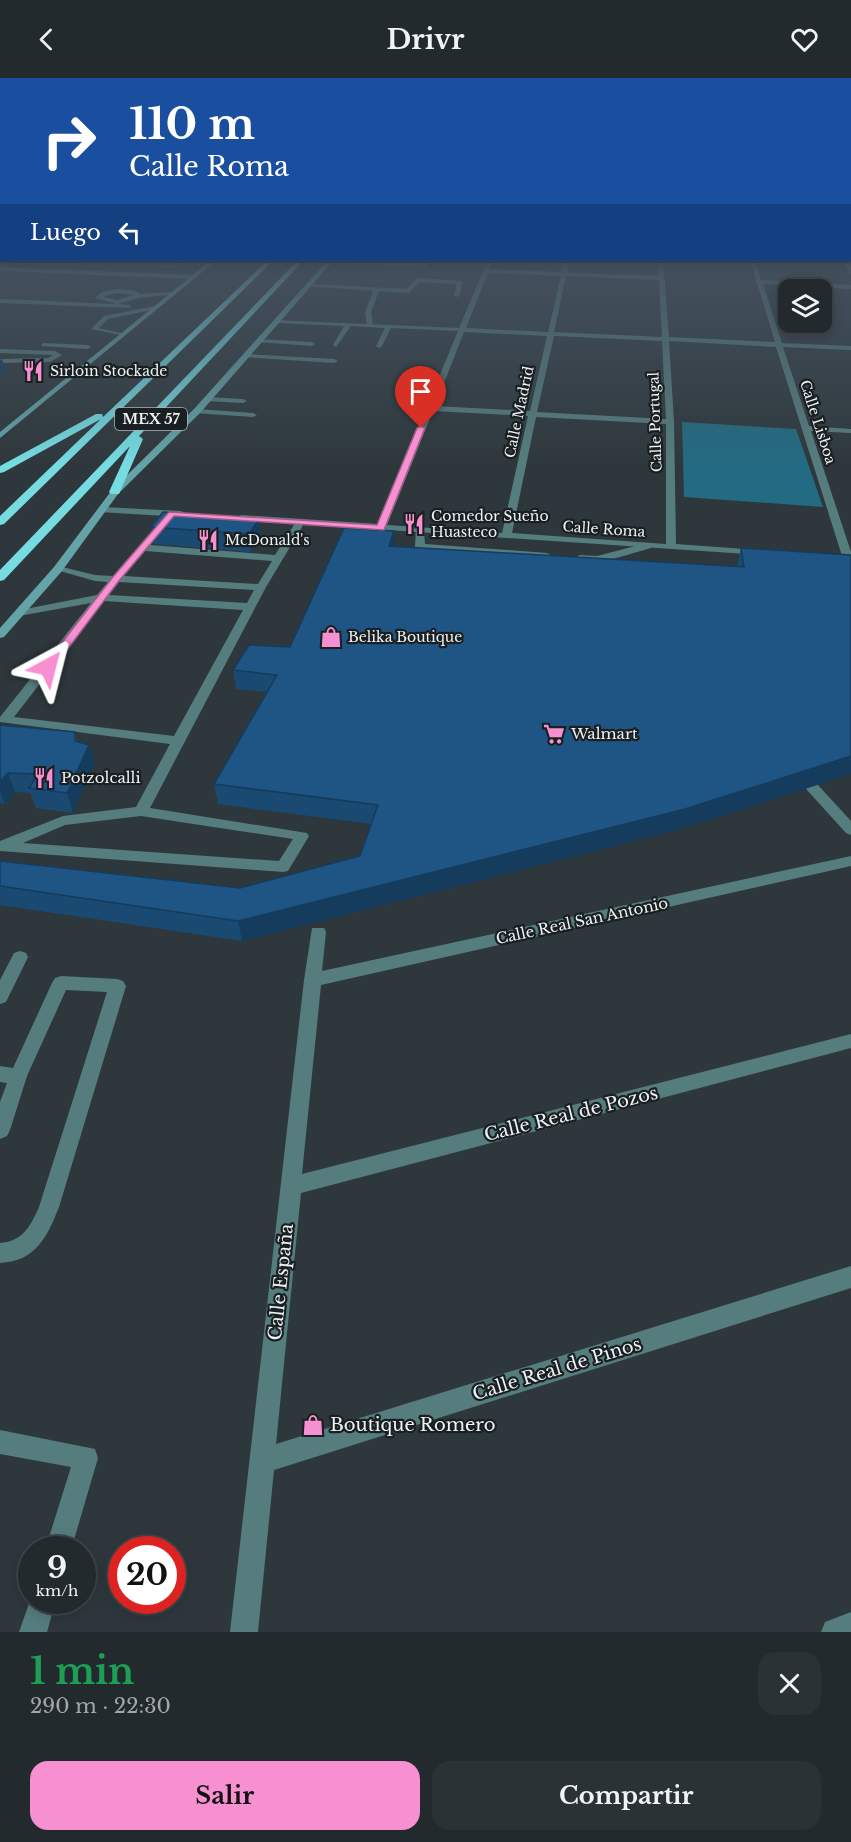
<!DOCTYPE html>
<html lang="es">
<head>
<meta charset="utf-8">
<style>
	body { margin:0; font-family:"Libre Baskerville",serif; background:#2a3235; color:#f1f3f6; height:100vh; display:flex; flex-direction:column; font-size:22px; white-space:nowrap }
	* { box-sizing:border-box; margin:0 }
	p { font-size:20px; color:#a2a7aa }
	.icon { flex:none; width:33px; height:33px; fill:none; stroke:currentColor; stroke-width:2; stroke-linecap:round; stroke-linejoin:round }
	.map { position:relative; height:1554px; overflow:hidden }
	.sheet { display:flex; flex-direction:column; background:#222a2d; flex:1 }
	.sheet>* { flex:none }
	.hud { position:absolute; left:0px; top:0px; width:852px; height:183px; box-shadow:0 3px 15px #0003,0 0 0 2px #3f4649; background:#1a4fa0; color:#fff; overflow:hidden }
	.tools { position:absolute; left:778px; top:201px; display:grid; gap:12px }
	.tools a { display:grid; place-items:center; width:54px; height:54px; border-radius:12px; background:#222a2d; box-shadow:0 3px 15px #0003,0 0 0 2px #3f4649; font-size:30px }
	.speed { position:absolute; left:18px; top:1458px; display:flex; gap:12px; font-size:30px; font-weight:700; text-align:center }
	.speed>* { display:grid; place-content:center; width:78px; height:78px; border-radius:50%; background:#222a2d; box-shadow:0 3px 15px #0003,0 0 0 2px #3f4649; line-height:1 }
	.speed small { font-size:15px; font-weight:400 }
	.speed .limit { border:9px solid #d22; background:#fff; color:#111 }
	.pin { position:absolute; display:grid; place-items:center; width:51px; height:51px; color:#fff; margin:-62px -26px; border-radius:50% 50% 50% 0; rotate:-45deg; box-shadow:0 0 6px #0007 }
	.pin .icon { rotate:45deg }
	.me { position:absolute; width:66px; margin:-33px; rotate:38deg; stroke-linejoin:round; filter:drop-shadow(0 0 4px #0008) }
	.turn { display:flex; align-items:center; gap:21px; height:126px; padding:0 30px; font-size:27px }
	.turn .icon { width:78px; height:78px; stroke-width:2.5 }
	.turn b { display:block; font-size:42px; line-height:51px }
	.then { display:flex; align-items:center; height:57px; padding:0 30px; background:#0003; gap:12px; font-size:22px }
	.round { display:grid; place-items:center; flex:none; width:63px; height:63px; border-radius:18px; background:#2a3235 }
	.overview { display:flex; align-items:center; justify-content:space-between; height:102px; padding:0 30px }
	h1 { font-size:36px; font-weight:800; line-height:45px; color:#1e9e55 }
	.primary-button { display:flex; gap:12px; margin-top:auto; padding:12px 30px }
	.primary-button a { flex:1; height:69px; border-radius:18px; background:#f690d0; color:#111; font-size:24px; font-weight:800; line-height:69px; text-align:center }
	.primary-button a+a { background:#2a3235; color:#f1f3f6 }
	header { display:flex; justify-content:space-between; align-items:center; height:78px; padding:0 30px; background:#222a2d; font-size:27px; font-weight:800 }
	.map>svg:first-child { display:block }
	.green { fill:#236b82 }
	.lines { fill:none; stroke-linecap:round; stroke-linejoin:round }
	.lane { fill:#567d7e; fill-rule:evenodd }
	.street { fill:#567d7e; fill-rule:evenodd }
	.secondary { fill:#64a3a7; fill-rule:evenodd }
	.highway { fill:#76dce2; fill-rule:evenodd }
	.wall { fill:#1a4972 }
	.shaded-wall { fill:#153c5c }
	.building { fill:#1e5584; stroke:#153c5c; stroke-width:1.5 }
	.route { fill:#f690d0; stroke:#a05e87; stroke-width:1.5 }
	.labels { text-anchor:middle; stroke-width:4.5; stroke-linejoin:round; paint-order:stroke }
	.far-poi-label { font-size:14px; fill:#ecf2f5; stroke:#1a1f21; text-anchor:start }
	.far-street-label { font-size:14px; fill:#ecf2f5; stroke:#1a1f21 }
	.shield { fill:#1a1f21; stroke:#adb3b5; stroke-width:1.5 }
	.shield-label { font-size:14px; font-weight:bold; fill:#ecf2f5 }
	.poi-label { font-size:15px; fill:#ecf2f5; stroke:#1a1f21; text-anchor:start }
	.street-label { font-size:15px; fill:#ecf2f5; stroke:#1a1f21 }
	.near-street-label { font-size:18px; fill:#ecf2f5; stroke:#1a1f21 }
	.near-poi-label { font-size:18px; fill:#ecf2f5; stroke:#1a1f21; text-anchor:start }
</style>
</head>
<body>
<header><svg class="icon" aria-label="back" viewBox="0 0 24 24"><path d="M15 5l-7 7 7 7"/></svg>Drivr<svg class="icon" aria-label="heart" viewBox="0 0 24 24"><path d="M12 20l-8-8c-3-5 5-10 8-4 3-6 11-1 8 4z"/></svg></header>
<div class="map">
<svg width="851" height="1554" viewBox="0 0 851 1554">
	<rect width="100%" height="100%" fill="#2e383c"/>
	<!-- green -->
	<g class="green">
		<path d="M0,169L2,182H87L77,188L0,185Z"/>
		<path d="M682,344L796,351L823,429L684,419Z"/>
	</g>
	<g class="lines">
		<!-- lane -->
		<g class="lane">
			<path d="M180,182H186L174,190L153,188L173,186Z"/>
			<path d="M402,182H432L426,189L326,185L425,184Z"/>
			<path d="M0,189L193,197L196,199L193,201L0,193Z"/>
			<path d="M417,200L462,203L460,217L457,219L454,217L457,206L419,204L409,215L379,213L371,234L373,247L370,249L367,247L365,234L373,213L305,208L308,206L407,211Z"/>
			<path d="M116,211L133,212L140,216L172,214L175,216L139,220L118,226L131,227L129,230L0,225V221L116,226L95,220L102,214ZM116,215L134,217L117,222L103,219Z"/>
			<path d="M155,228L157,231L108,241L99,250L125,256V258L91,251L104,238Z"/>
			<path d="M259,261L312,264L315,266L312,268L257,264Z"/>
			<path d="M43,265L88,267L91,269L88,271L41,268Z"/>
			<path d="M0,271L55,273L62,277L50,284L0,285V281L48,280L53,277L0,275Z"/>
			<path d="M246,276L334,281L338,283L334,285L244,279Z"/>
			<path d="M208,319L243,321L247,323L243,325L205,323V319Z"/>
			<path d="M197,331L253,335L257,337L253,339L194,335L193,333Z"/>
			<path d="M163,440L171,442L150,467L275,477L297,442L305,444L266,509L150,730L307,755L309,758L288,793L283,794L0,773V763L63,738L136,729L170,666L0,644V639L91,525L19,538L15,537V533L97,517L108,504L95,503L53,491L58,488L95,497L113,498ZM145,473L272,483L258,506L124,498ZM119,504L254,512L247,525L109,517ZM104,523L243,532L174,658L14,639ZM141,738L293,761L279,783L23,765L65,747Z"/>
			<path d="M416,450L424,452L425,466L547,475L552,478L547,481L420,472L415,469Z"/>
			<path d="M647,465L652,468L651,470C632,475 590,491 575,480L580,477L597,478Z"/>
			<path d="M20,873L26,875L28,879L6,924L0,926V902L14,875Z"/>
			<path d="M61,898L117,901L123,903L126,908L59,1129C47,1159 36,1183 0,1185V1165C23,1163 30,1149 39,1129L107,914L66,912L27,998L10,1052L7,1058L0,1061V1024L7,1005L0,1004V988L13,990L52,905L55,900Z"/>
			<path d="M0,1352L95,1371L98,1380L71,1472H45L71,1389L0,1376Z"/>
			<path d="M32,1517V1522H56L47,1554H19Z"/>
		</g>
		<!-- street -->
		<g class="street">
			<path d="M488,182H493L489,191L561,194L564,182H569L567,195L659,198L658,182H663L669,259L775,264L750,182H755L761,202L851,207V211L763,206L782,265L851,268V272L783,269L809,348L851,351V355L811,353L851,474V483L843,481L776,269L669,263L674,344L676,466L758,472L763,475L762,477L238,442L236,440L241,437L378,446L458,253L391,250L382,268L379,270L376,268L385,250L351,248L336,269L333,267L344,248L277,245L275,242L459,250ZM488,195L561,198L548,254L466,250ZM566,198L659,202L662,259L554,254ZM464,254L547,258L530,333L435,328ZM554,258L662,263L666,341L537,334ZM433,333L528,338L502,455L387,447ZM536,339L666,346V466L512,455Z"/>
			<path d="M842,182H847L851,189V196Z"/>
			<path d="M103,429L181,433L186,436L181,439L100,434L98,432Z"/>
			<path d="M812,705L817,706L851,743V757L846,755L807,712L805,709Z"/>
			<path d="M851,778V788L321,907L302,1096L851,956V970L301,1115L276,1366L851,1188V1210L274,1392L258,1554H230L304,902L312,850H324L326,854L322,893Z"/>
			<path d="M851,1534V1554H821L825,1544Z"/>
		</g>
		<!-- secondary -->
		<g class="secondary">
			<path d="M211,182H217L0,360V354Z"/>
			<path d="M328,182H334L200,335L118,416L62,493L4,559L0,560V550L54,489L112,412L194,331Z"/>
		</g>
		<!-- highway -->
		<g class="highway">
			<path d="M268,182H274L4,446L0,447V438L101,341L4,394L0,395V388L96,336H102L103,339Z"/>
			<path d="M298,182H304L139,358L143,361L119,416H111L109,414L130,368L4,502L0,503V492Z"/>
		</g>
	</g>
	<!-- wall -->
	<g class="wall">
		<path d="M259,441L261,458L251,474L154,466L151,449Z"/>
		<path d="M395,469L737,489L741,470L851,477V696L681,751L242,863L0,827V783L240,810L360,778L371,746L218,726L214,706L267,614L236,611L233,592L290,569Z"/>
		<path d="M0,647L75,654L78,664L89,667L95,686L73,735L36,730L30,715L15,714L5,726L0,725Z"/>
	</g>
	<!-- shaded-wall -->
	<g class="shaded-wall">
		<path d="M2,281L6,294L0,299V282Z"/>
		<path d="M259,441L261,458L251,474L249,456Z"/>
		<path d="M394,453L395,470L389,468Z"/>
		<path d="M89,667L95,686L73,735L67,715Z"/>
		<path d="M851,678V696L681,751L242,863L238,843Z"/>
		<path d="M8,695L15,714L5,726L0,713V703Z"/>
	</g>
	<!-- building -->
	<g class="building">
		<path d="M163,434L259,441L249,456L151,449Z"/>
		<path d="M344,450L394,453L389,468L744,489L741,470L851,477V678L685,731L238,843L0,808V783L240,810L360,778L378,727L214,706L277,597L233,592L249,567L290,569Z"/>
		<path d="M0,647L75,654V663L89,667L67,715L29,710L38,696L8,695L0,703Z"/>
	</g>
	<!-- sky -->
	<linearGradient id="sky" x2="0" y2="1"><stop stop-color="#191f21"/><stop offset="0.44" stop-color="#465361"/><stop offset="1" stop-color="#465361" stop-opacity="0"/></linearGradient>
	<rect width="851" height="387" fill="url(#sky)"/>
	<!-- route -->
	<path class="route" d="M421,348L425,350L384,452L174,438L118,504L52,592H48L43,589L112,500L169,434L377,447L417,350Z"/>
	<!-- icons -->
	<defs>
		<symbol id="restaurant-bare" viewBox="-9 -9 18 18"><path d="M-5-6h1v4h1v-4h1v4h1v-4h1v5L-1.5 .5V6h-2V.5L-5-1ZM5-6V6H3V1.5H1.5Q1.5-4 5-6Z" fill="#f690d0" stroke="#1a1f21" stroke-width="2.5" paint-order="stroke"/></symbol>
		<symbol id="shop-bare" viewBox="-9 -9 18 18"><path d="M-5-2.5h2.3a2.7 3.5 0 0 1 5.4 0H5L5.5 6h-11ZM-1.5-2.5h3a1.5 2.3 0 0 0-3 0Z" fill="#f690d0" stroke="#1a1f21" stroke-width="2.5" paint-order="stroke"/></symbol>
		<symbol id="supermarket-bare" viewBox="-9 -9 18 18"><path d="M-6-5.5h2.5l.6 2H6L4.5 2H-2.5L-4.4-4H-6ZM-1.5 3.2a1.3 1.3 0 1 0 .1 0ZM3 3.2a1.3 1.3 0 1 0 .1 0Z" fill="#f690d0" stroke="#1a1f21" stroke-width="2.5" paint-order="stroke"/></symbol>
	</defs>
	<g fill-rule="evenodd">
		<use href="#restaurant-bare" x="18" y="278" width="30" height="30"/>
		<use href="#restaurant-bare" x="399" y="431" width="30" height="30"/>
		<use href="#restaurant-bare" x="193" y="447" width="30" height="30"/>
		<use href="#shop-bare" x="316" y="544" width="30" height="30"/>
		<use href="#supermarket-bare" x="539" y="641" width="30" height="30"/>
		<use href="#restaurant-bare" x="29" y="685" width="30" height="30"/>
		<use href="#shop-bare" x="298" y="1332" width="30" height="30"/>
	</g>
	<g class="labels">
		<!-- far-poi labels -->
		<g class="far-poi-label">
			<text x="50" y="298">Sirloin Stockade</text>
			<text x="431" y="443">Comedor Sueño<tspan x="431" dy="16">Huasteco</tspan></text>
			<text x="225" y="467">McDonald's</text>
			<text x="348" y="564">Belika Boutique</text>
		</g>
		<!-- far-street labels -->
		<g class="far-street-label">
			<text transform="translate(519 334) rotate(-78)" y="5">Calle Madrid</text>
			<text transform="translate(655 344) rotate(-92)" y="5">Calle Portugal</text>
			<text transform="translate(818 344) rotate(72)" y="5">Calle Lisboa</text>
			<text transform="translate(604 451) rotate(4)" y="5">Calle Roma</text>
		</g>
		<!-- shield labels -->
		<rect class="shield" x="115" y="330" width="72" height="22" rx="4.5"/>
		<g class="shield-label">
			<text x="151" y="346">MEX 57</text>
		</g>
		<!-- poi labels -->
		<g class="poi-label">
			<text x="571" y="661">Walmart</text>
			<text x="61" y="705">Potzolcalli</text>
		</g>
		<!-- street labels -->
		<g class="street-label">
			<text transform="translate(582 843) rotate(-12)" y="5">Calle Real San Antonio</text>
		</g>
		<!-- near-street labels -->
		<g class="near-street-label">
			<text transform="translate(571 1036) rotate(-14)" y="6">Calle Real de Pozos</text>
			<text transform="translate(281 1204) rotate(-84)" y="6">Calle España</text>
			<text transform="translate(557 1291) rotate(-17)" y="6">Calle Real de Pinos</text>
		</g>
		<!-- near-poi labels -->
		<g class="near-poi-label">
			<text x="330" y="1353">Boutique Romero</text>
		</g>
	</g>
</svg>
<div class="tools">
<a><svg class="icon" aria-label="layers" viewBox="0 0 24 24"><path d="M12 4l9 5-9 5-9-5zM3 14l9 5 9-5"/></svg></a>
</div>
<div class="speed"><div>9<small>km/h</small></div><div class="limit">20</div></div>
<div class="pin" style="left:421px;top:350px;background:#d93025"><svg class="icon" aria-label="arrive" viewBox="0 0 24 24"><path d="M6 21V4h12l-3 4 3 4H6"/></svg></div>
<svg class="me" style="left:48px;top:589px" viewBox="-20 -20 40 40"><path d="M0-17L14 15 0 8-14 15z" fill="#f690d0" stroke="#fff" stroke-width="4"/></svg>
<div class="hud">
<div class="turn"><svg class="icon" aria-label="right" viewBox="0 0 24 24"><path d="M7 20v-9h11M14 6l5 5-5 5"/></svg><div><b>110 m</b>Calle Roma</div></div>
<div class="then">Luego<svg class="icon" aria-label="left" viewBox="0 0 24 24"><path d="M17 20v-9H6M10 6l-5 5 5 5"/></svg></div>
</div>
</div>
<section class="sheet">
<div class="overview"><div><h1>1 min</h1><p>290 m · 22:30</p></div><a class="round"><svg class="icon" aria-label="close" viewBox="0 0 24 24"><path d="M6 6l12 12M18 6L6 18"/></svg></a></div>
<div class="primary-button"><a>Salir</a><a>Compartir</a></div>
</section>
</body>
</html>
